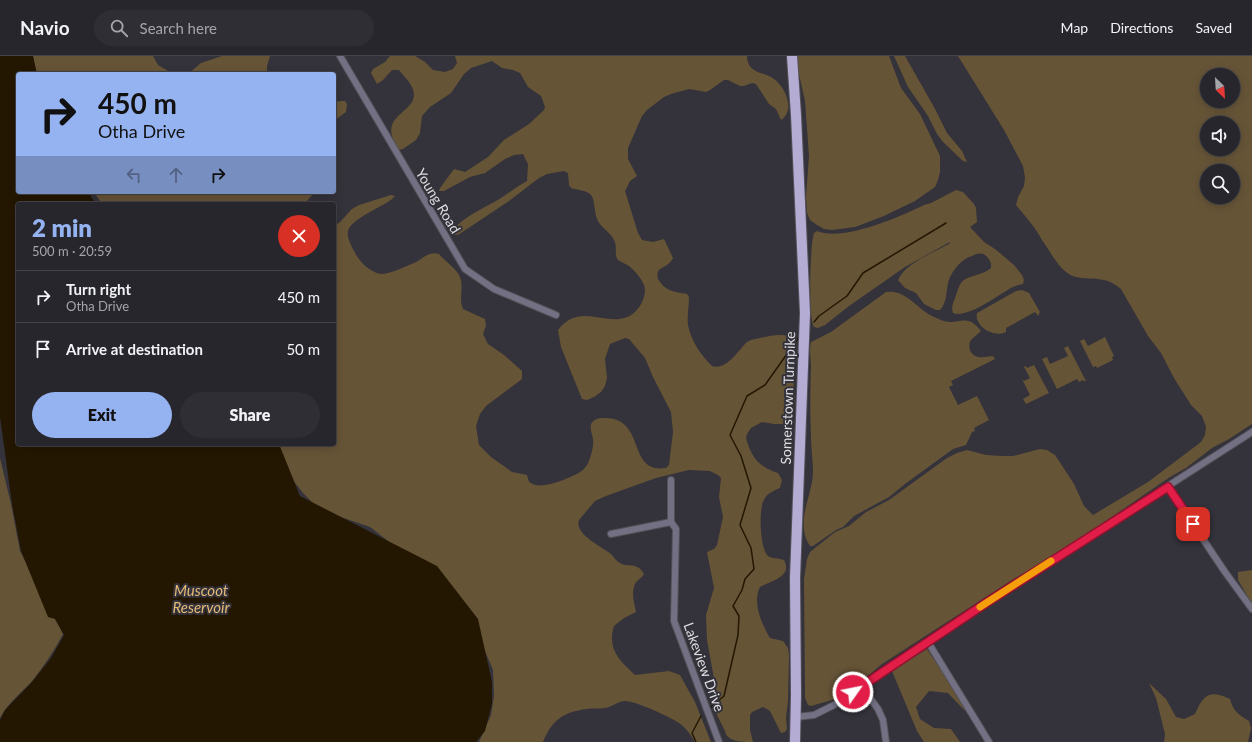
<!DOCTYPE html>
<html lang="en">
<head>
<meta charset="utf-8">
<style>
	body { margin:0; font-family:Lato,sans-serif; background:#2f2e34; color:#f1f3f6; height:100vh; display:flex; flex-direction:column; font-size:15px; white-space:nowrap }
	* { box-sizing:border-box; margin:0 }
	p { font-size:13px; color:#a4a5a9 }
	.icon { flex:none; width:22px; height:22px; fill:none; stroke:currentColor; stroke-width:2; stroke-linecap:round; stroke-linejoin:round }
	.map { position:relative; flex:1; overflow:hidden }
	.drawer { position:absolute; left:16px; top:146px; width:320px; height:244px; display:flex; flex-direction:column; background:#27262c; border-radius:4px; box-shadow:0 2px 10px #0003,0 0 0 1px #434348 }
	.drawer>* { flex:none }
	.hud { position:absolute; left:16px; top:16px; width:320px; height:122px; border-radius:4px; box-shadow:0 2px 10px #0003,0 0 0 1px #434348; background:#95b2f1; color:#111; overflow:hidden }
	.needle { width:26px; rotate:155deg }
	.buttons { position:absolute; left:1200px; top:12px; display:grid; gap:8px }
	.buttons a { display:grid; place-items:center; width:40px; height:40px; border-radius:50%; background:#27262c; box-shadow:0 2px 10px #0003,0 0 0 1px #434348; font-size:20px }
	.pin { position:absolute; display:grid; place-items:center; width:34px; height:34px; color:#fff; margin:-17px; border-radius:8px; box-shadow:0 2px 6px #0006 }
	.me { position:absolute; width:44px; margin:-22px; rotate:57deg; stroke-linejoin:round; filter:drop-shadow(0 0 3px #0008) }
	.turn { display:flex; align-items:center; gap:14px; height:84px; padding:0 16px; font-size:18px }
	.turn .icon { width:52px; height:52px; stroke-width:2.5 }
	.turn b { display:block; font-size:28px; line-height:34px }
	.lanes { display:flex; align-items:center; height:38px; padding:0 16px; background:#0003; justify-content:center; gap:20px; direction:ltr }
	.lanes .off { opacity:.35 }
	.round { display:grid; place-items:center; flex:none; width:42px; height:42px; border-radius:21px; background:#2f2e34 }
	.headline { display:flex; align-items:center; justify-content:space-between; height:68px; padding:0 16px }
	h1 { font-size:24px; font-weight:800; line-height:30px; color:#95b2f1 }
	.cta { display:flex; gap:8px; margin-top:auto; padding:8px 16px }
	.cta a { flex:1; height:46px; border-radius:24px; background:#95b2f1; color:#111; font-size:16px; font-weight:800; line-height:46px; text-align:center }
	.cta a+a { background:#2f2e34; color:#f1f3f6 }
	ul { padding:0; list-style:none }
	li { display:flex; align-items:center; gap:12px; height:52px; padding:0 16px; border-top:1px solid #434348 }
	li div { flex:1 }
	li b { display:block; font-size:15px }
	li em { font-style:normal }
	header { display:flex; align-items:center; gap:24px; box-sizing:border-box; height:56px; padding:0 20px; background:#27262c; border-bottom:1px solid #434348 }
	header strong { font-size:19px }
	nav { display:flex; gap:22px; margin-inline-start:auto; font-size:14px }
	.search { width:280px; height:36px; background:#2f2e34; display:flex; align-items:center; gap:10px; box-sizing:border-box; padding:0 14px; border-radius:22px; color:#a4a5a9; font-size:15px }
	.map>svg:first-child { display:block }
	.green { fill:#665437; fill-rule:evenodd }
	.water { fill:#241702 }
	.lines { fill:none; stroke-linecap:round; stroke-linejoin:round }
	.stream { stroke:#241702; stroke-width:1.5 }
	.street-casing { stroke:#535158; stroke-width:8 }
	.primary-casing { stroke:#535158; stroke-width:12 }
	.street { stroke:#747084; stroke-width:6 }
	.primary { stroke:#b5acd4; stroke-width:10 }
	.route-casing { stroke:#92132f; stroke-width:10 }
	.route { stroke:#e11d48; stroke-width:7 }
	.slow { stroke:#f59e0b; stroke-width:7 }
	.labels { text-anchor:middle; stroke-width:4; stroke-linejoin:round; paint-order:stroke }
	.street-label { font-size:14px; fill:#dedde2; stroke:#34323a }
	.water-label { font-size:15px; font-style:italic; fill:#e4ba77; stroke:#34323a }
</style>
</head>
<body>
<header>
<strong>Navio</strong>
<div class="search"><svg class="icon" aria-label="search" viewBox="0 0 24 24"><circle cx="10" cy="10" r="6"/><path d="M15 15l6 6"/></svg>Search here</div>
<nav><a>Map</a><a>Directions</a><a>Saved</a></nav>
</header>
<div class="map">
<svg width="1252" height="686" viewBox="0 0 1252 686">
	<rect width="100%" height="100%" fill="#34323a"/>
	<!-- green -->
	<g class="green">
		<path d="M33,0H153L158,9L173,18H36Z"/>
		<path d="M222,0H270L267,10V18H188L201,7Z"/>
		<path d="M390,0H415L425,6L433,14L445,16L453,13L457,7L455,0H747C747,5 749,11 754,14C760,18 768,18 774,23C785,31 796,54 781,64L776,53L769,48L756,28L752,27L744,30H740L728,24H724L710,34L706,36L689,33L671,38L664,41L647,54L642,60L628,92V103L637,120L630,125L625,135L638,177L642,184L653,186L664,183L673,202C670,209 664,210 659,214C657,217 657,220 658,223C665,235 674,236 687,238L689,241C689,250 687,260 688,269C691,285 701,299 712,310C726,315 738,295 747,286L751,284C763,282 786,273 795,285L796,301L793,322L795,343L790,365L787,367L783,368H774L762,366L751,372L747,378L746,382C751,401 759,411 778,417L782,424L780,432C775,434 768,437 765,442C758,451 760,490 767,499C770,503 779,502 784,504C793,521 771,525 760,531C752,547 762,568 770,582L783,585L788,592L789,600L788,645L786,661L787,673L785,676L781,677L770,655L763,651L752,656L750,659V674L753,686C742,686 727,686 725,675L712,649V642L715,630L713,617L707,584L706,559L714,532L707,496L714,493L717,489L723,461L719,441L721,422L718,419L710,415L689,414L656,422L606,440L595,445L579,464C574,478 601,490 611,498C614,501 616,505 620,507C627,512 637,505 644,518C642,522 637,524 635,528C631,537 634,547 636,556L624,562L614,570C607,593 619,604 635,619L669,615L680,619L695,646L711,686H695C691,679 686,672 679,667C670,661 636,645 625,645C618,645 612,651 605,652C599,653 593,652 587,653C563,656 552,664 543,686H479L491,659L494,640L493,614L482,588L401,495L370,471L326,456L313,447L303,437L284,413L272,388H334V170L340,166L352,153L359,149L391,139L395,140L392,143C382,151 351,163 348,175C346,182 355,198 359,203C363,209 374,218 382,218C392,217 404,211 414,207C423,203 428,195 439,198C444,204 456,213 459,219C465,229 458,242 463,253L485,263L486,270L483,278L488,288L504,299L522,315V323L486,350L480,358L476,370L479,389L491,401L512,416L527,419C528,422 528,426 531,427C540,435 574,421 583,414C585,412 587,409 588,407C591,401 594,389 593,383C592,377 590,374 591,368C594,363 598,362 604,362C647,361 626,418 666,412L669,409L673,376L671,356L653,321L645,302L629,283L625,282L610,288L605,303L607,322L605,330L601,336L594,341L587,344L582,343L561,291L558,274C582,242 613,278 636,255C642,249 647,237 644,229C641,222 635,215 629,210C626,208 621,206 618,204C614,199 617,192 615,186C611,176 602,173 598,165C594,158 595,143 591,139C586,134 577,134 571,132L569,129L568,117L564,115L547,118L539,122L509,145L461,177L457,179L453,178V174C463,161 486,151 501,142C510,136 518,130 527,125L528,108L523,98L514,99L505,103L485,117L470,121L444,135H439L440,132L454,113L465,116L488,101L504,84L529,68L544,54L545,51L541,40L528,31L520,17L513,14L502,12L492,5L471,12L464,18L451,37L430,51L422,60L420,77L416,84L403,93L399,94C396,89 393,84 392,80C385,54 428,54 409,26C406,22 402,18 399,14H392L383,24L377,28L371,17L373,13L385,6Z"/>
		<path d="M795,0H889L901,32L920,58L940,100V116L938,124L935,131L915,145L884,160L855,171L832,174L824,173L817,169L810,164L807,157L806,141L809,100L805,45Z"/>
		<path d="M894,0H905L934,51L947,77L962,95L967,106L963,105L943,86L937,78L928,60L908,31Z"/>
		<path d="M958,0H1252V368L1229,383L1212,392L1186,412L1170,421L1100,469V470L1038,509L1012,524L882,608L853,632L839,642L811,650L808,649L805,642L804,523L807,503L810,496L835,476L849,470L866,456L889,444L947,402L957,397L967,394L986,399L1002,400H1013L1040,393L1047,394L1055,399L1061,408L1074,428L1084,450L1093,459L1148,426L1201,386L1205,379L1206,371L1202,360L1191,349L1174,322L1161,297L1148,280L1121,233C1101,215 1082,229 1066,216C1056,208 1050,195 1042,184C1035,171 1025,160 1016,149L1018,141L1024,130L1025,122L1023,110L1004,74ZM1207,19H1233V45H1207ZM1207,67H1233V93H1207ZM1207,115H1233V141H1207Z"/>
		<path d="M341,45H345L347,48L346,56L334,65V46Z"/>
		<path d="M956,134L963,136L974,148L976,152L977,166L970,171L984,186L995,193L1014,209L1022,219L1024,224L1023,228C1019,229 1014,230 1011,232C998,239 967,263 953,257C951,252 953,247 955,242C957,237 958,231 961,227C965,220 984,219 991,212C992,207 989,202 985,199C981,196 976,198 972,200C961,203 951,216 948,227C946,236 947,247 940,254H936L924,248L916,237L905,232L898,224L899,222C908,206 933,197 949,188L950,186L905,211L849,250L825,269L818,272L814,271C808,262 810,188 814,177L817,175C842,186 900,161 924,149L931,147Z"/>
		<path d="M94,136H315L304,148H103L100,145Z"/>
		<path d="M1022,234L1029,237L1040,256L1038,260L1035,256L1006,272V276C995,282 974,271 977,257L1016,235Z"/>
		<path d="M886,236C903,234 912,246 924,255C929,259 935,261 941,264C958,271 966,255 981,275C978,278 974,281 971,284C969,287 969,291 970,294C974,304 985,301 993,300L995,303L951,325L953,329L949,331L958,349L977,340L989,364L974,372L975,375L972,376L966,389L953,393L905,428L889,441L854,460L843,471L836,474L813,490H810C794,466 813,440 813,415C813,404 811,393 811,381C810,358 810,334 811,310C811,302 809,295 811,286L831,276Z"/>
		<path d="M1105,281L1114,300L1112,301L1113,304L1097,312L1096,310L1093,311L1080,285L1084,283L1088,290Z"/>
		<path d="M1068,290L1086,325H1084L1083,324L1079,326L1077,323L1057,333L1042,303L1047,301L1050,308L1068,300L1064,292Z"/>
		<path d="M1034,309L1049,337L1026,348L1023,343L1030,339L1022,323L1024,325L1030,322L1024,311L1026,310L1027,312Z"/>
		<path d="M0,402L11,448L20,495L63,578C54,595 44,610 32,625C21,637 8,647 0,662Z"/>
		<path d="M1252,514V548L1238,524V516Z"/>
		<path d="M927,593L958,639L965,655L948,637L929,635L916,651L920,663L934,672L951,673L960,686H924L917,675L892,615Z"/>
		<path d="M1149,627L1166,643L1176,661L1184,663L1195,658C1203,639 1210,633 1230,643C1233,655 1239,659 1249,665L1251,672L1248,686H1164L1165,678L1156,642Z"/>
	</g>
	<!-- water -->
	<path class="water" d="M0,0H33L37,18H18V136H88L96,148H18V388H279L300,440L437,510L478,563L492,626V648L485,675L476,686H0V664L5,654L32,626L51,602L64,579L55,563L48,561L21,495L12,448L0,361Z"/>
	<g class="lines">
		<!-- stream -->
		<g class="stream">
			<path d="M814,266L819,260L847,240L863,217L946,167"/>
			<path d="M711,651L724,640L738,579L739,560L733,550L742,534L745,523L754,513L751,492L740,469L751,432L741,400L730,379L747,340L765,329L799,281"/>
			<path d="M696,686L692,677L701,660"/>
		</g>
		<defs>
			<g id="street">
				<path d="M340,0L465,213L494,233L556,259"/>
				<path d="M671,424V466L676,473L674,565L719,686"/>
				<path d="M1168,431L1225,516L1252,553"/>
				<path d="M611,478L671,466"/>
				<path d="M928,586L989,686"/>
				<path d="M862,631L878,653L883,664L886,686"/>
				<path d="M796,661L814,659L834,649L989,545L1252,376"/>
			</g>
			<path id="primary" d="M792,0L796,59L805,257L795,522L796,639L795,686"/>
		</defs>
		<!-- street casing -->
		<use href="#street" class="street-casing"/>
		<!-- primary casing -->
		<use href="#primary" class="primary-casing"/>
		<!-- street -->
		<use href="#street" class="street"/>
		<!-- primary -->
		<use href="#primary" class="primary"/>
	</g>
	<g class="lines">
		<defs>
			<path id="route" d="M853,636L989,545L1168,431L1193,468"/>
		</defs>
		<!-- route casing -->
		<use href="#route" class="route-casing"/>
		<!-- route -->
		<use href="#route" class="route"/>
		<!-- slow -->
		<path class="slow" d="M980,551L1051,505"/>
	</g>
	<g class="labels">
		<!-- street labels -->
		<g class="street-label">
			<text transform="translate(438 145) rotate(59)" y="5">Young Road</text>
			<text transform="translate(788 342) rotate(-88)" y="5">Somerstown Turnpike</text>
			<text transform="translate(704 611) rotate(70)" y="5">Lakeview Drive</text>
		</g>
		<!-- water labels -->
		<g class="water-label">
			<text x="201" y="540">Muscoot<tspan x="201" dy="17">Reservoir</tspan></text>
		</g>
	</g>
</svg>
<div class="buttons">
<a><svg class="needle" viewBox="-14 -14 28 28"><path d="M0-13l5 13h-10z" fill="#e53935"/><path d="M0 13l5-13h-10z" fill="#a4a5a9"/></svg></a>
<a><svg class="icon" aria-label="sound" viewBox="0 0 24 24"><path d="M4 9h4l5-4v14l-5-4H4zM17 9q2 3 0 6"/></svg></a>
<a><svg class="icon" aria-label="search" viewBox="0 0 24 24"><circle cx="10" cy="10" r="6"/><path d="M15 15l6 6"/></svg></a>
</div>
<div class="pin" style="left:1193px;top:468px;background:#d93025"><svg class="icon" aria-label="arrive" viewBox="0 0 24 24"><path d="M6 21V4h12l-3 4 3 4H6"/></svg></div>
<svg class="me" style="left:853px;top:636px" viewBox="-20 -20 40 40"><circle r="17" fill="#e11d48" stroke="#fff" stroke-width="3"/><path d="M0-11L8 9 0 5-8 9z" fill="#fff"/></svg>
<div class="hud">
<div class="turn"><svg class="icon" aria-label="right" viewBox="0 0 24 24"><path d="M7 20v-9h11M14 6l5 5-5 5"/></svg><div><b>450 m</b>Otha Drive</div></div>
<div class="lanes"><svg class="icon off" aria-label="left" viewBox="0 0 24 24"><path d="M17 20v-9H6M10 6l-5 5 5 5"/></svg><svg class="icon off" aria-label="ahead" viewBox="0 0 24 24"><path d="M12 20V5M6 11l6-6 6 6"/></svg><svg class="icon" aria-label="right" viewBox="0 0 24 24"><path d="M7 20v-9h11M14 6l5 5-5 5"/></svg></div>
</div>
<section class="drawer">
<div class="headline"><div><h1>2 min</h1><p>500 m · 20:59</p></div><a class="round" style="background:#d93025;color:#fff"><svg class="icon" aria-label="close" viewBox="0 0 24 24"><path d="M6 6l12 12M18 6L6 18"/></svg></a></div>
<ul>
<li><svg class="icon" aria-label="right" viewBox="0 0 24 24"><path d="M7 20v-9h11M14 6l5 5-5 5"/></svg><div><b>Turn right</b><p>Otha Drive</p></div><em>450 m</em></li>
<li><svg class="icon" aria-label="arrive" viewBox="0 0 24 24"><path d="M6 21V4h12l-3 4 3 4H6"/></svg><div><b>Arrive at destination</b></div><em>50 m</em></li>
</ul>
<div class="cta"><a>Exit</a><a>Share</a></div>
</section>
</div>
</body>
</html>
